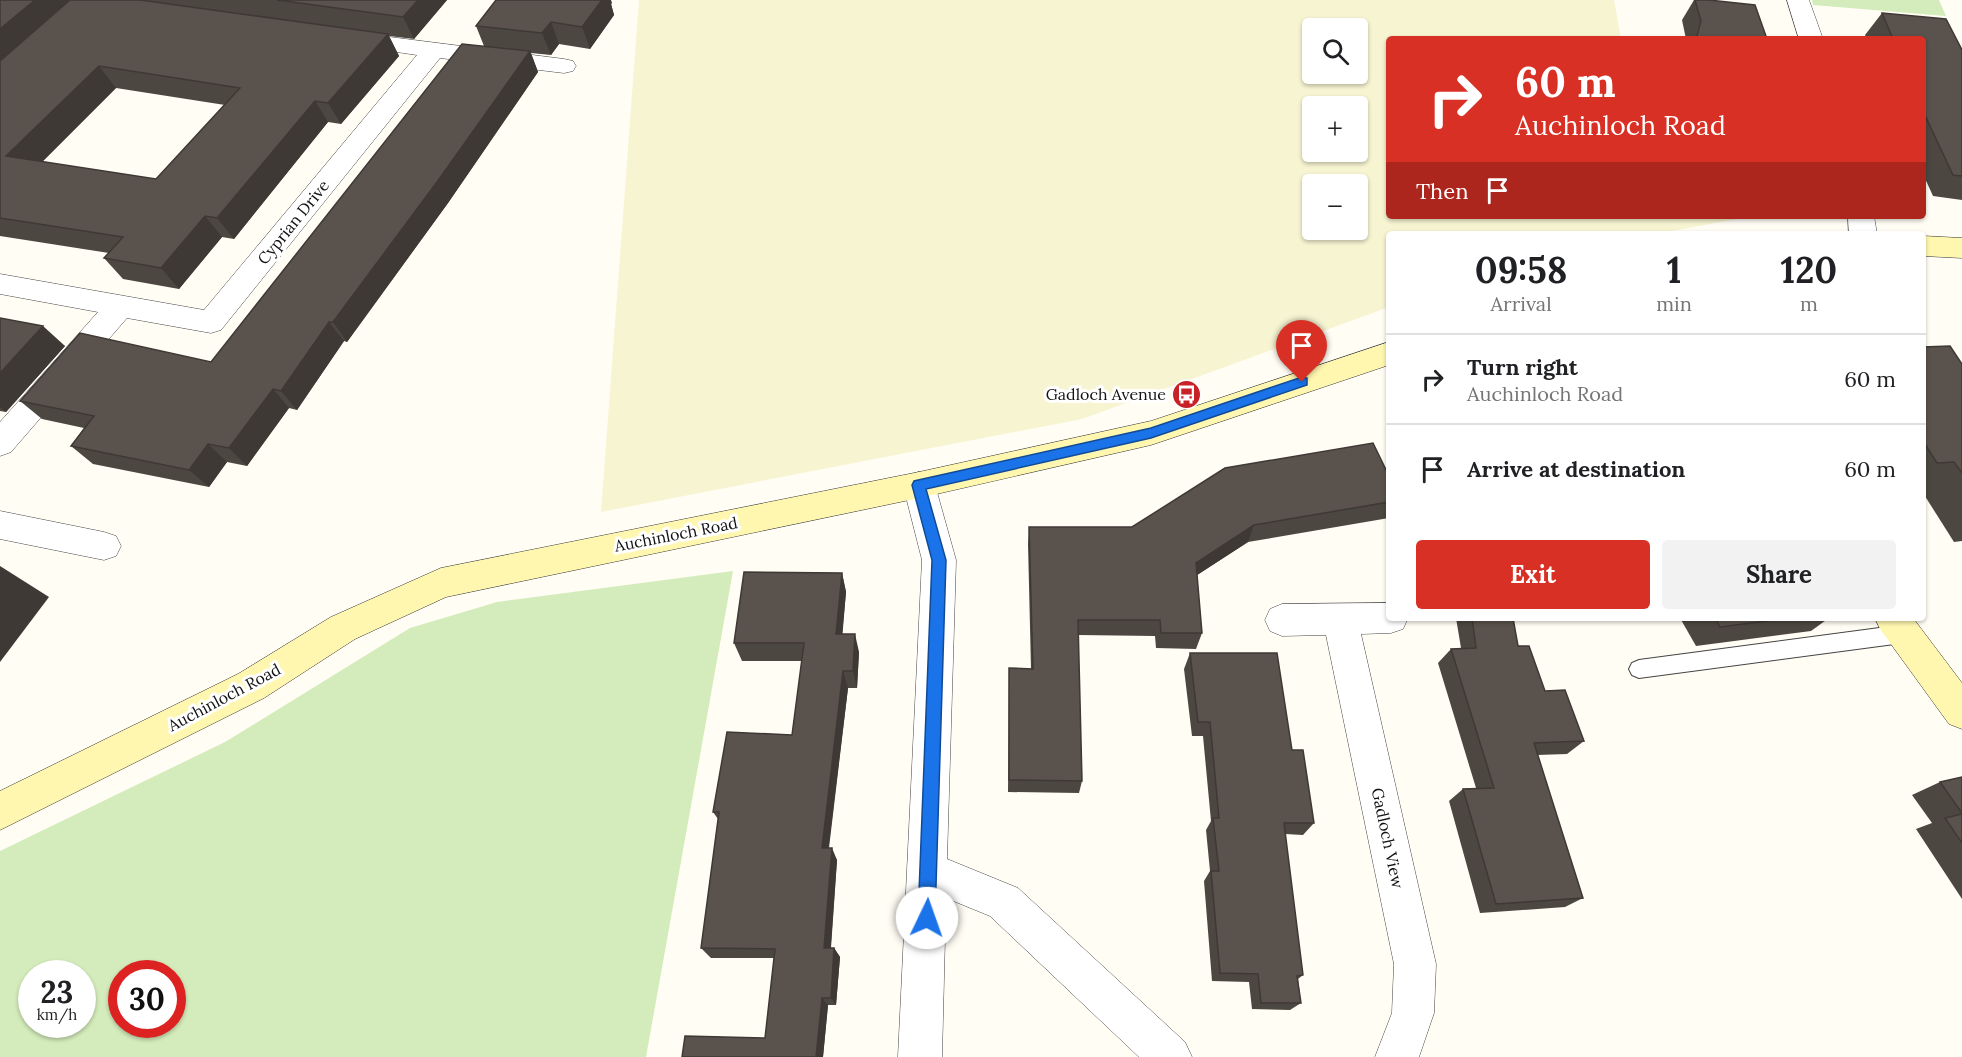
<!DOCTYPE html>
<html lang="en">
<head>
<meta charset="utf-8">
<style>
	body { margin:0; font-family:Lora,serif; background:#f2f2f2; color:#202124; height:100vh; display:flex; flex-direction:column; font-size:22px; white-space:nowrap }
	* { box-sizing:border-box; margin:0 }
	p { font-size:20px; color:#757577 }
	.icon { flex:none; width:33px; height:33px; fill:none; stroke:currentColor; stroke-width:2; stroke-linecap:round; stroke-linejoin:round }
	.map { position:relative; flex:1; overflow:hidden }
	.panel { position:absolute; left:1386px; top:231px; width:540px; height:390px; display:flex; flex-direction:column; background:#fff; border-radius:6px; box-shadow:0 2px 4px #0004 }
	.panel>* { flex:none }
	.top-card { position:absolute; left:1386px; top:36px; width:540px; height:183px; border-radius:6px; box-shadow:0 2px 4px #0004; background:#d93025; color:#fff; overflow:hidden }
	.buttons { position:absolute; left:1302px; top:18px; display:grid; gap:12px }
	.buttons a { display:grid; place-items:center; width:66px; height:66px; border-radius:6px; background:#fff; box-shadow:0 2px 4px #0004; font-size:30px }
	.speed { position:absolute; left:18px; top:960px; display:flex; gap:12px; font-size:30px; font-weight:700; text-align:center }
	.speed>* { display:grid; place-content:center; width:78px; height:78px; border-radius:50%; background:#fff; box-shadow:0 2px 4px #0004; line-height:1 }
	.speed small { font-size:15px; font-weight:400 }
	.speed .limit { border:9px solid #d22; background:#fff; color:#111 }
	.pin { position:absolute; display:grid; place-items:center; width:51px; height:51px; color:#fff; margin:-62px -26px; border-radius:50% 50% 50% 0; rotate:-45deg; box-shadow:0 0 6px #0007 }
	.pin .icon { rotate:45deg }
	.me { position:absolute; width:66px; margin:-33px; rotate:3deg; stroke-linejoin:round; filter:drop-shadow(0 0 4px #0008) }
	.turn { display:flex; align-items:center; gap:21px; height:126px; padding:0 30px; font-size:27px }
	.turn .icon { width:78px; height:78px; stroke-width:2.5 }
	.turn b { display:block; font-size:42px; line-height:51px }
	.then { display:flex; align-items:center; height:57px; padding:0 30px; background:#0003; gap:12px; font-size:22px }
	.eta { display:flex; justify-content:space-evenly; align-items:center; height:102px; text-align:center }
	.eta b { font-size:36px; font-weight:800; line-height:42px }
	.cta { display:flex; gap:12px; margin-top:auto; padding:12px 30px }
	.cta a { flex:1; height:69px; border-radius:6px; background:#d93025; color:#fff; font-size:24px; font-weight:800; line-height:69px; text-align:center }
	.cta a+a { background:#f2f2f2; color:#202124 }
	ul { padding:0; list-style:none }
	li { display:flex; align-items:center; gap:18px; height:90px; padding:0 30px; border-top:2px solid #e0e0e0 }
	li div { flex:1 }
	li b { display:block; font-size:22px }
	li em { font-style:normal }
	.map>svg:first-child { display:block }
	.farmland { fill:#f7f4d2; fill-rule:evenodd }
	.green { fill:#d4ecbb; fill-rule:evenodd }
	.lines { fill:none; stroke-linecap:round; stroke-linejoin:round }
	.lane-casing { stroke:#444; stroke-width:2 }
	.street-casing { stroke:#444; stroke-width:1 }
	.secondary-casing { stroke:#333; stroke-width:1 }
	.lane { fill:#fff; fill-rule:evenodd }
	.street { fill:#fff; fill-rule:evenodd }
	.secondary { fill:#fff7af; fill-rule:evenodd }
	.wall { fill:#4d4741; fill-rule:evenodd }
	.shaded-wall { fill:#3f3935 }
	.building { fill:#5a524c; stroke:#3f3935; stroke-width:1.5; fill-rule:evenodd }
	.route { fill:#1a73e8; stroke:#114b97; stroke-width:1.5 }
	.labels { text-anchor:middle; stroke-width:6; stroke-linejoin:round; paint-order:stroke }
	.street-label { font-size:16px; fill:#111; stroke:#fff }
	.poi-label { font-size:16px; fill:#111; stroke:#fff; text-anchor:end }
</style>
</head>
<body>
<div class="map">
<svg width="1962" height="1057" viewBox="0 0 1962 1057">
	<rect width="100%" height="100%" fill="#fffdf4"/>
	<!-- farmland -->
	<path class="farmland" d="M639,0H1614L1621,39H1389V216H1753L1656,234H1389V307L1082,419L601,512ZM1312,28H1358V74H1312ZM1312,106H1358V152H1312ZM1312,184H1358V230H1312Z"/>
	<!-- green -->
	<g class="green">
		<path d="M1812,0H1939L1946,16L1813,5Z"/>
		<path d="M733,571L646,1057H0V851L225,742L410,628L497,602ZM32,974H82V1024H32ZM122,974H172V1024H122Z"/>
	</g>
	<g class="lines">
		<defs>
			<path id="lane" d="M1902,625L1909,628L1912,634L1909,640L1902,643L1639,678L1632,675L1629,669L1632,663L1639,660Z"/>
			<g id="street">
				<path d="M1787,0H1809L1823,39H1799Z"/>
				<path d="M350,32L564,59L573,61L576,66L573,71L564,73L440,58L221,330L211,333L127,318L11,452L0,456V422L98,312L0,294V274L204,310L417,55L342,44L338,39L342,34Z"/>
				<path d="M1848,216H1874L1877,234H1849Z"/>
				<path d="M919,472L930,476L935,485L956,560L947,859L1018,888L1185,1042L1192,1057H1139L990,916L946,898L942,1057H898L922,560L903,485L908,476Z"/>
				<path d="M0,511L104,532L116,536L121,546L116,556L104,560L0,539Z"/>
				<path d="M1389,603V618H1408L1403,629L1391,633L1361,634L1436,964L1434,1013L1419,1057H1375L1392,1013L1394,964L1326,635L1282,636L1270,631L1265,620L1270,609L1282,604Z"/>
			</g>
			<g id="secondary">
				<path d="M1923,236L1962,238V258L1923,256Z"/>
				<path d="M1389,342V365L1151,445L919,498L446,597L355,639L264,698L0,830V791L238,674L331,617L441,568L919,472L1151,421Z"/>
				<path d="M1875,618H1913L1962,683V729L1949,724L1880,629Z"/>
			</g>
		</defs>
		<!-- lane casing -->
		<use href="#lane" class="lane-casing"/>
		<!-- street casing -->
		<use href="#street" class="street-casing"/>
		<!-- secondary casing -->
		<use href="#secondary" class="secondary-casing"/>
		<!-- lane -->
		<use href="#lane" class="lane"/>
		<!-- street -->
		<use href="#street" class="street"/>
		<!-- secondary -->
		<use href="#secondary" class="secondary"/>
	</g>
	<!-- wall -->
	<g class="wall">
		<path d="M0,0H447L414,39L389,36L399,56L341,124L328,122L234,239L222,237L179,289L123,279L104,258L109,253L0,236ZM116,88L225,105L156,179L42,162Z"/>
		<path d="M1694,0H1709L1767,39H1686L1682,20Z"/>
		<path d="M612,3L611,4L614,15L590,49L559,44L551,55L531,53L538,72L448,203L347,342L344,341L297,410L289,408L247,466L227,462L209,487L93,464L71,446L84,428L42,419L20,401L211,362L484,46L476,26Z"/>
		<path d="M1882,13L1962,50V200L1933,196L1923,174V39H1867L1865,35Z"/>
		<path d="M0,318L65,346L6,412L0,411Z"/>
		<path d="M1923,347L1962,364V541L1954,542L1923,493Z"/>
		<path d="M1389,476V518L1248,542L1197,575L1202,633L1196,649L1156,648L1155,636L1078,635L1082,781L1079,793L1008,792L1009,668L1031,669L1028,544L1029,527H1132Z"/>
		<path d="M842,573L846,592L842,634L859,652L857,688H848L829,848L837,860L831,948H834L840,957L836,1005H828L823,1057H682L765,1038L774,958H711L701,948L718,819L713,812L792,735L802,661H742L734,643Z"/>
		<path d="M1456,618H1513L1518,646L1545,691L1584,741L1567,754L1537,755L1583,898L1565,907L1480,913L1449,801L1463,789L1476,788L1438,663L1451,649L1461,648Z"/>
		<path d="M1680,618H1829L1811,631L1696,646Z"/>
		<path d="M1190,653L1292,750L1314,823L1303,835L1285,834L1303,975L1298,979L1301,1003L1290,1010L1252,1009L1249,982L1212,981L1204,881L1210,871L1206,830L1211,821L1203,736H1192L1184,669Z"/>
		<path d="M1962,777V899L1916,829L1932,823L1912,795L1940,782Z"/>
	</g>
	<!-- shaded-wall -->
	<g class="shaded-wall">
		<path d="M35,0H77L0,67V29Z"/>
		<path d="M418,0H447L414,39L403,17Z"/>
		<path d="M600,0H611L612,3L611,4L614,15L590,49L582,27Z"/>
		<path d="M551,22L559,44L551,55L542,33Z"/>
		<path d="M388,34L399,56L341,124L328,103Z"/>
		<path d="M530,51L538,72L448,203L347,342L333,322Z"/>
		<path d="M99,66L116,88L26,178L6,156Z"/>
		<path d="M315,101L328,122L234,239L217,218Z"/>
		<path d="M205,216L222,237L179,289L161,268Z"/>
		<path d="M329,322L344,341L297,410L281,391Z"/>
		<path d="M43,326L65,346L6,412L0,407V373Z"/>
		<path d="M273,389L289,408L247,466L229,448Z"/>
		<path d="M208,444L227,462L209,487L189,470Z"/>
		<path d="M1254,525L1248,542L1191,579L1196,563Z"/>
		<path d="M0,566L49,597L0,662Z"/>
		<path d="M842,573L846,592L841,652L836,634Z"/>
		<path d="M855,634L859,652L857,688L853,671Z"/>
		<path d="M843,671L848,688L827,860L822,848Z"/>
		<path d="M832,848L837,860L830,957L824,948Z"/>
		<path d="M834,948L840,957L836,1005L831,998Z"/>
		<path d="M822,998L828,1005L823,1057H816Z"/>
	</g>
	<!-- building -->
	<g class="building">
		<path d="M0,0H35L0,29Z"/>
		<path d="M70,0H140L388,34L328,103L315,101L217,218L205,216L161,268L104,258L123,237L0,218V61ZM99,66L240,88L156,179L6,156Z"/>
		<path d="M277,0H418L403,17Z"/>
		<path d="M496,0H602L582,27L551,22L542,33L476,26Z"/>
		<path d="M1695,0H1709L1755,5L1767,39H1696L1701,21Z"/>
		<path d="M1882,13L1946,19L1962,50V176L1953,175L1923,111V39H1893Z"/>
		<path d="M462,44L530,51L437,182L333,322H329L281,391L273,389L229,448L208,444L189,470L71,446L94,416L20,401L80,333L211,362Z"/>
		<path d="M0,318L43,326L0,373Z"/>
		<path d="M1950,346L1962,364V473L1954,462L1937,463L1923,441V347Z"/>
		<path d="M1373,443L1389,476V502L1254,525L1196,563L1202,633H1161L1160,620H1078L1082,781L1009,780V668L1033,669L1029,527H1132L1225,468Z"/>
		<path d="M744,572L842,573L836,634H855L853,671H843L822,848H832L824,948H834L831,998H822L816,1057H682L685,1036L765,1038L775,949L701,948L719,812H713L727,732L792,735L804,643H734Z"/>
		<path d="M1472,618H1513L1518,646H1529L1545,691L1565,690L1584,741L1534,743L1583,898L1496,904L1463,789L1494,788L1451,649L1476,648Z"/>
		<path d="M1715,618H1789L1720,627Z"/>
		<path d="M1190,653H1277L1292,750H1303L1314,823H1284L1303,975L1297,976L1301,1003H1261L1258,974L1220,973L1211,871H1219L1213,818H1219L1210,722H1198Z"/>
		<path d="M1962,777V813L1940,782Z"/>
		<path d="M1962,814V843L1945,818Z"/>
	</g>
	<!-- route -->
	<path class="route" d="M1302,377L1307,378V385L1151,438L926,489L946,560L935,918L932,923L927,926L921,923L918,918L932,560L912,485L914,481L1151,428Z"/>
	<!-- icons -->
	<defs>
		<symbol id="bus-disc" viewBox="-11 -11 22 22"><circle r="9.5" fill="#c82127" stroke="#fff"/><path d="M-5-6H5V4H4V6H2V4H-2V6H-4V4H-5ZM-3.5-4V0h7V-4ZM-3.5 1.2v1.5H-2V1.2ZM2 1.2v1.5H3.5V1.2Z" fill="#fff"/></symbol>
	</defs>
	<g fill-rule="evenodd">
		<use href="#bus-disc" x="1170" y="378" width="33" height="33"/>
	</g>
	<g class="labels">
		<!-- street labels -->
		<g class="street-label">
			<text transform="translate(293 222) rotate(-51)" y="6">Cyprian Drive</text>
			<text transform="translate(676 534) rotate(-11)" y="6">Auchinloch Road</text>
			<text transform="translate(224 697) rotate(-28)" y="6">Auchinloch Road</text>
			<text transform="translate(1388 838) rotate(78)" y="6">Gadloch View</text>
		</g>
		<!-- poi labels -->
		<g class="poi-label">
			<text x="1166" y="400">Gadloch Avenue</text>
		</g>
	</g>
</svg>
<div class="buttons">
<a><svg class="icon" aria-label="search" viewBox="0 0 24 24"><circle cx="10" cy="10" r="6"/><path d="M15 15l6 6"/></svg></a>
<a>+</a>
<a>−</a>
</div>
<div class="speed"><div>23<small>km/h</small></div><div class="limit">30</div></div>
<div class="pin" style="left:1302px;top:382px;background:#d93025"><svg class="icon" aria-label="arrive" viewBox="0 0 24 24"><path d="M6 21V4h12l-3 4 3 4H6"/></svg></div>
<svg class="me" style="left:927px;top:918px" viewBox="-20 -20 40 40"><circle r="19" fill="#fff"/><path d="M0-13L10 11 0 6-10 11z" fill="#1a73e8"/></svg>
<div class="top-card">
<div class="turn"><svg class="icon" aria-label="right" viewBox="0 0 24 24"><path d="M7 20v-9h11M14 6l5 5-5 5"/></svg><div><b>60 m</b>Auchinloch Road</div></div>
<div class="then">Then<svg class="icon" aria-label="arrive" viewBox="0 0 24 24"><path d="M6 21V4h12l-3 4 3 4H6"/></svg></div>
</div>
<section class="panel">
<div class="eta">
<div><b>09:58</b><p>Arrival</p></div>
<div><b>1</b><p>min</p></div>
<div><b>120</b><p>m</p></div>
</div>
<ul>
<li><svg class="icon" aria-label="right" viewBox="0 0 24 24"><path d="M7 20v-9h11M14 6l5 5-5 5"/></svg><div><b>Turn right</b><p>Auchinloch Road</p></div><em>60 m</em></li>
<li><svg class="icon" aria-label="arrive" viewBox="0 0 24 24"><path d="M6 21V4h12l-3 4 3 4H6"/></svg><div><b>Arrive at destination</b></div><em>60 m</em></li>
</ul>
<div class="cta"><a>Exit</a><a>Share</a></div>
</section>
</div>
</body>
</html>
